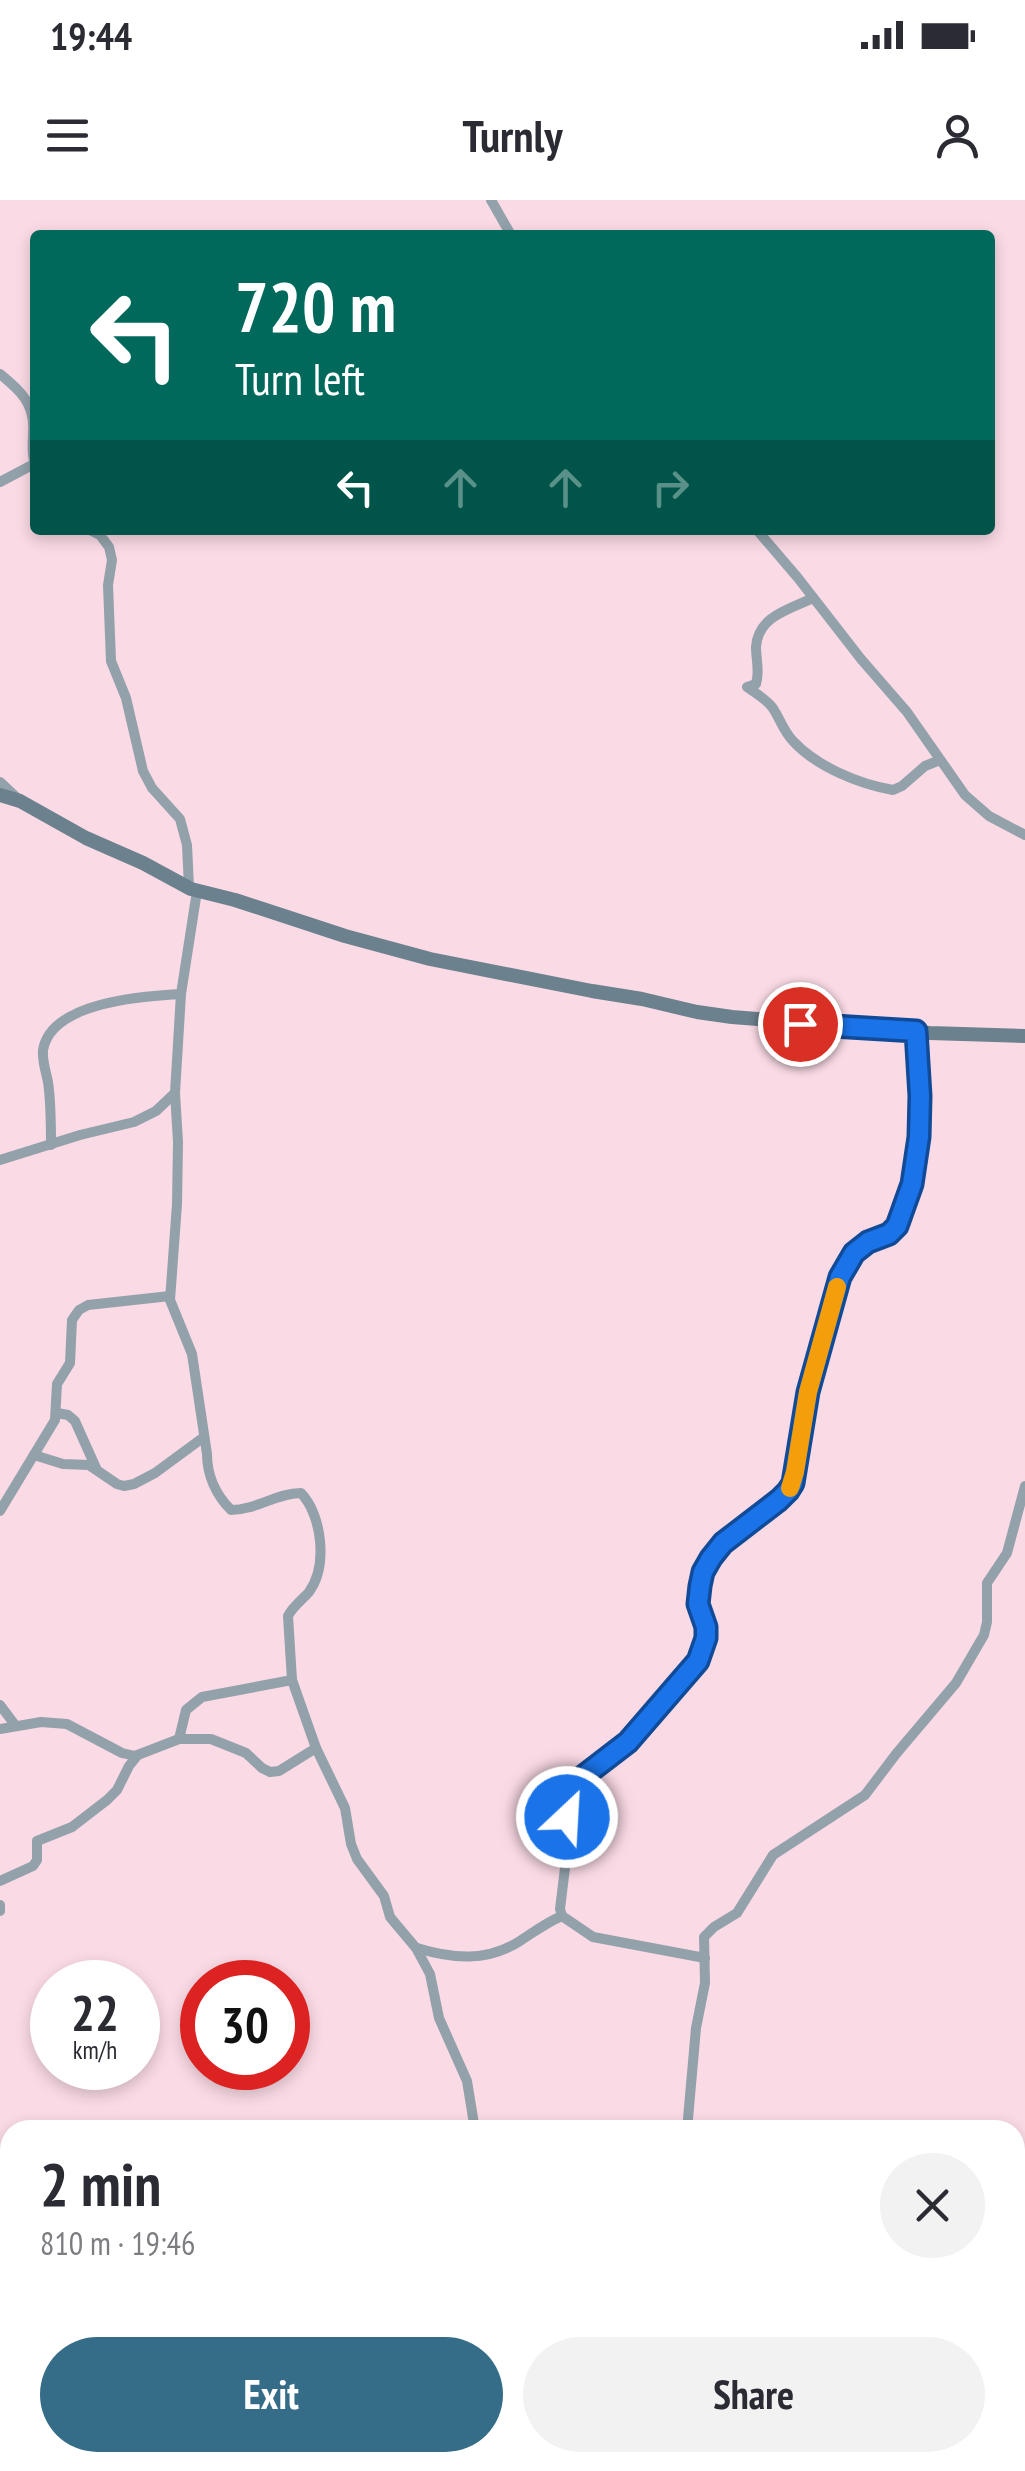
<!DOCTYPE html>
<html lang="en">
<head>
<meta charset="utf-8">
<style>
	body { margin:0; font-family:"PT Sans Narrow",sans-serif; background:#f2f2f3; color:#2b2b33; height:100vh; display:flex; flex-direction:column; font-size:38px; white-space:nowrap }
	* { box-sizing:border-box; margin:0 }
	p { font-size:32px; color:#7c7c81 }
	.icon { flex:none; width:55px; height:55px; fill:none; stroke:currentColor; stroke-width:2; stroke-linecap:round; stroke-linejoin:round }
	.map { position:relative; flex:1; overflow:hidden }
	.drawer { position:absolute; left:0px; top:1920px; width:1025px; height:352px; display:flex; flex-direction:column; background:#fff; border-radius:30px 30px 0 0; box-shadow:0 5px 15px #0003 }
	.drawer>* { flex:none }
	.hud { position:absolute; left:30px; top:30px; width:965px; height:305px; border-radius:10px; box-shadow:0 5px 15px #0003; background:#00695c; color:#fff; overflow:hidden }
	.speed { position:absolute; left:30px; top:1760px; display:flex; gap:20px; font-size:50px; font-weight:700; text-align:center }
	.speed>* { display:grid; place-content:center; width:130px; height:130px; border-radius:50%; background:#fff; box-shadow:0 5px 15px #0003; line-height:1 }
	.speed small { font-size:25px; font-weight:400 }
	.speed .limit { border:15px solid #d22; background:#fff; color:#111 }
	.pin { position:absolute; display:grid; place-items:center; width:85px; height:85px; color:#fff; margin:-42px; border:5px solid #fff; border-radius:50%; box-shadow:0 2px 10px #0007 }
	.me { position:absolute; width:110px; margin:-55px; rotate:25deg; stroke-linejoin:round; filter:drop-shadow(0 0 8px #0008) }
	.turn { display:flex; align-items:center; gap:35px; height:210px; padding:0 40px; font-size:45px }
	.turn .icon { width:130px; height:130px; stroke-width:2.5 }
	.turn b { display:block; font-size:70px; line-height:85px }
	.lanes { display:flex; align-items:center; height:95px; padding:0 40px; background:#0003; justify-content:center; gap:50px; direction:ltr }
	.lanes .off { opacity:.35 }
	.round { display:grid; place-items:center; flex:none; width:105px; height:105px; border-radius:52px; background:#f2f2f3 }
	.overview { display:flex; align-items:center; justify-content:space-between; height:170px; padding:0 40px }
	h1 { font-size:60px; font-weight:600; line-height:75px }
	.primary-button { display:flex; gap:20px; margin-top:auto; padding:20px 40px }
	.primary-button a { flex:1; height:115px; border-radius:60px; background:#356c87; color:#fff; font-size:40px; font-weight:600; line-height:115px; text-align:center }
	.primary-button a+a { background:#f2f2f3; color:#2b2b33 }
	.status { display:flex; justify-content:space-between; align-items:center; height:70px; padding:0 50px; background:#fff; direction:ltr }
	.status svg { height:28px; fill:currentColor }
	header { display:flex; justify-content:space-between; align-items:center; height:130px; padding:0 40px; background:#fff; font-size:45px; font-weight:600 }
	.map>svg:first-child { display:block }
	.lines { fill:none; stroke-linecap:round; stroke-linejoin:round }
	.street { stroke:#92a1aa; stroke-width:10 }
	.secondary { stroke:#6b818d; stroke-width:14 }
	.route-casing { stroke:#114b97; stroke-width:25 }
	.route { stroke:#1a73e8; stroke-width:18 }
	.slow { stroke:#f59e0b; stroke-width:18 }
</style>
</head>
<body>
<div class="status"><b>19:44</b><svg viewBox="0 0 49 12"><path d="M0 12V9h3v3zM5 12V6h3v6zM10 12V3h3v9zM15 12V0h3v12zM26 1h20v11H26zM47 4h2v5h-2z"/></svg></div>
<header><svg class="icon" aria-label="menu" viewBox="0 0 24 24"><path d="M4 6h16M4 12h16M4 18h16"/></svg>Turnly<svg class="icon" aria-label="person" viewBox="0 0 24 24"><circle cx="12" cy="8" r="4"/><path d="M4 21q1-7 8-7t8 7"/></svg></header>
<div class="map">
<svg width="1025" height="2271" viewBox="0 0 1025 2271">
	<rect width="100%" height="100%" fill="#fadae5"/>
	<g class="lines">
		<!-- street -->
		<g class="street">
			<path d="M491,0L511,35"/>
			<path d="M0,174C20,190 35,204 33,231C33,244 31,253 35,265"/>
			<path d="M0,282L34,264"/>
			<path d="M90,330L100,335L109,347L112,360L108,385L111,461L126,498L143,571L152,588L180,619L187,645L189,687"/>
			<path d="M757,330L798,378L861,459L907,512L965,595L989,616L1025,635"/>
			<path d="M813,398C790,409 758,416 756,447C756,458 759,468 757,479L756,484L747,487C755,493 766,499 772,507C780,518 783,531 793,541C817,567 859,584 893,590L902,586L925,566L940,560"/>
			<path d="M0,582L17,598"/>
			<path d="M197,691L181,794L175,893L178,942L177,1004L170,1100L192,1154L207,1254C207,1275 216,1295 231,1310C256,1310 277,1293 301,1293C322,1315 328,1366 309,1392C302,1400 293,1406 288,1416L292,1480L316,1548L345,1608L351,1644L357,1659L384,1696L390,1717L416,1748L430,1774L439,1818L467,1881L475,1930"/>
			<path d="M51,945C51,924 51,902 48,882C46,872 42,861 43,850C51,802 143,796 181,794"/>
			<path d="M0,960L80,935L134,922L156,911L175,893"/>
			<path d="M57,1213L68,1215L75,1221L96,1268"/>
			<path d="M34,1255L63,1264L89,1265L117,1284L124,1286L134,1284L155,1273L204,1237"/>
			<path d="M0,1311L55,1220L57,1184L70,1163L72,1120L79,1110L88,1105L170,1096"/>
			<path d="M0,1505L15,1525"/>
			<path d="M0,1529L41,1522L67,1524L122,1553L135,1556L179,1539H211L246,1553L262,1568L270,1572L279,1571L316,1548"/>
			<path d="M179,1539L186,1510L202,1497L292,1480"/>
			<path d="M0,1681L33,1666L37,1660V1641L72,1627L107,1600L117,1590L129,1566L137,1556"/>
			<path d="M0,1705V1711"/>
			<path d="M417,1748C453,1759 487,1762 520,1741C534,1732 547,1722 562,1716"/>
			<path d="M705,1758L593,1737L562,1716L560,1709L569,1635L567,1608L573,1588L579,1579L628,1542L690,1472C697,1462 704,1450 706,1437C707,1426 702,1417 700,1407C697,1395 700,1380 705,1369C724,1328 774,1319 793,1283L807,1191L839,1077L853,1053L869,1042L889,1034L897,1025L912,983L919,937L920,896L916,831"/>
			<path d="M687,1930L696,1828L705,1783L704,1737L714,1727L737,1713L773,1655L865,1595L896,1554L956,1483L984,1435L987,1422V1383L1007,1353L1025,1286"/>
			<path d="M1015,2014L1025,2007"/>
			<path d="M0,2126L10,2170"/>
			<path d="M1015,2237L1025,2233"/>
			<path d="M35,2262L37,2271"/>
			<path d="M644,2262L650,2271"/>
			<path d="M1008,2262L1011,2271"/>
			<path d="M374,2271L400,2262"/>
		</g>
		<!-- secondary -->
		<path class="secondary" d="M0,595L20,601L86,638L143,663L191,689L235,700L345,736L430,759L592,791L642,799L697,812L732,817L930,833L1025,836"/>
	</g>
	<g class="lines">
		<defs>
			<path id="route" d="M567,1617L568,1601L576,1582L628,1542L698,1461L706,1438V1427L698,1404L700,1386L703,1372L711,1358L723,1343L779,1300L788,1291L793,1283L808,1192L840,1077L854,1053L868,1042L889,1034L897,1026L912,984L919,937L920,896L916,831L800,824"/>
		</defs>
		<!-- route casing -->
		<use href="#route" class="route-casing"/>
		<!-- route -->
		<use href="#route" class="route"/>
		<!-- slow -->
		<path class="slow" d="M790,1288L795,1272L808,1192L837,1087"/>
	</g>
</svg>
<div class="speed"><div>22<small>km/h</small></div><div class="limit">30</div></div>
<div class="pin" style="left:800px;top:824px;background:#d93025"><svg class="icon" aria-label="arrive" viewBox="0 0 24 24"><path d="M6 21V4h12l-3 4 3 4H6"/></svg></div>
<svg class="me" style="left:567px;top:1617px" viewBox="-20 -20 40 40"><circle r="17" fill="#1a73e8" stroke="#fff" stroke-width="3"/><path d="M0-11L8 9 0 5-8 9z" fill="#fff"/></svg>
<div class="hud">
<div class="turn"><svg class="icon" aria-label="left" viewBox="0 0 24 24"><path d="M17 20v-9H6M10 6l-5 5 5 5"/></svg><div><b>720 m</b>Turn left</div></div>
<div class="lanes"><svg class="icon" aria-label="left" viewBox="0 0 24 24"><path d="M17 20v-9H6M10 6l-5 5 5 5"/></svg><svg class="icon off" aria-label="ahead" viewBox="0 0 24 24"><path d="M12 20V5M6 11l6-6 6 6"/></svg><svg class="icon off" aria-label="ahead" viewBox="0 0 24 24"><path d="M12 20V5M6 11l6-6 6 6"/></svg><svg class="icon off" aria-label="right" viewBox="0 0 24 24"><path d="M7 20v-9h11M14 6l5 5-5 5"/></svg></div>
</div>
<section class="drawer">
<div class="overview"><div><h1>2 min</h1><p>810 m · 19:46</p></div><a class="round"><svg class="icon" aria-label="close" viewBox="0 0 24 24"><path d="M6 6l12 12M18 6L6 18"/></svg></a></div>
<div class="primary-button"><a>Exit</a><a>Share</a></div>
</section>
</div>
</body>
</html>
